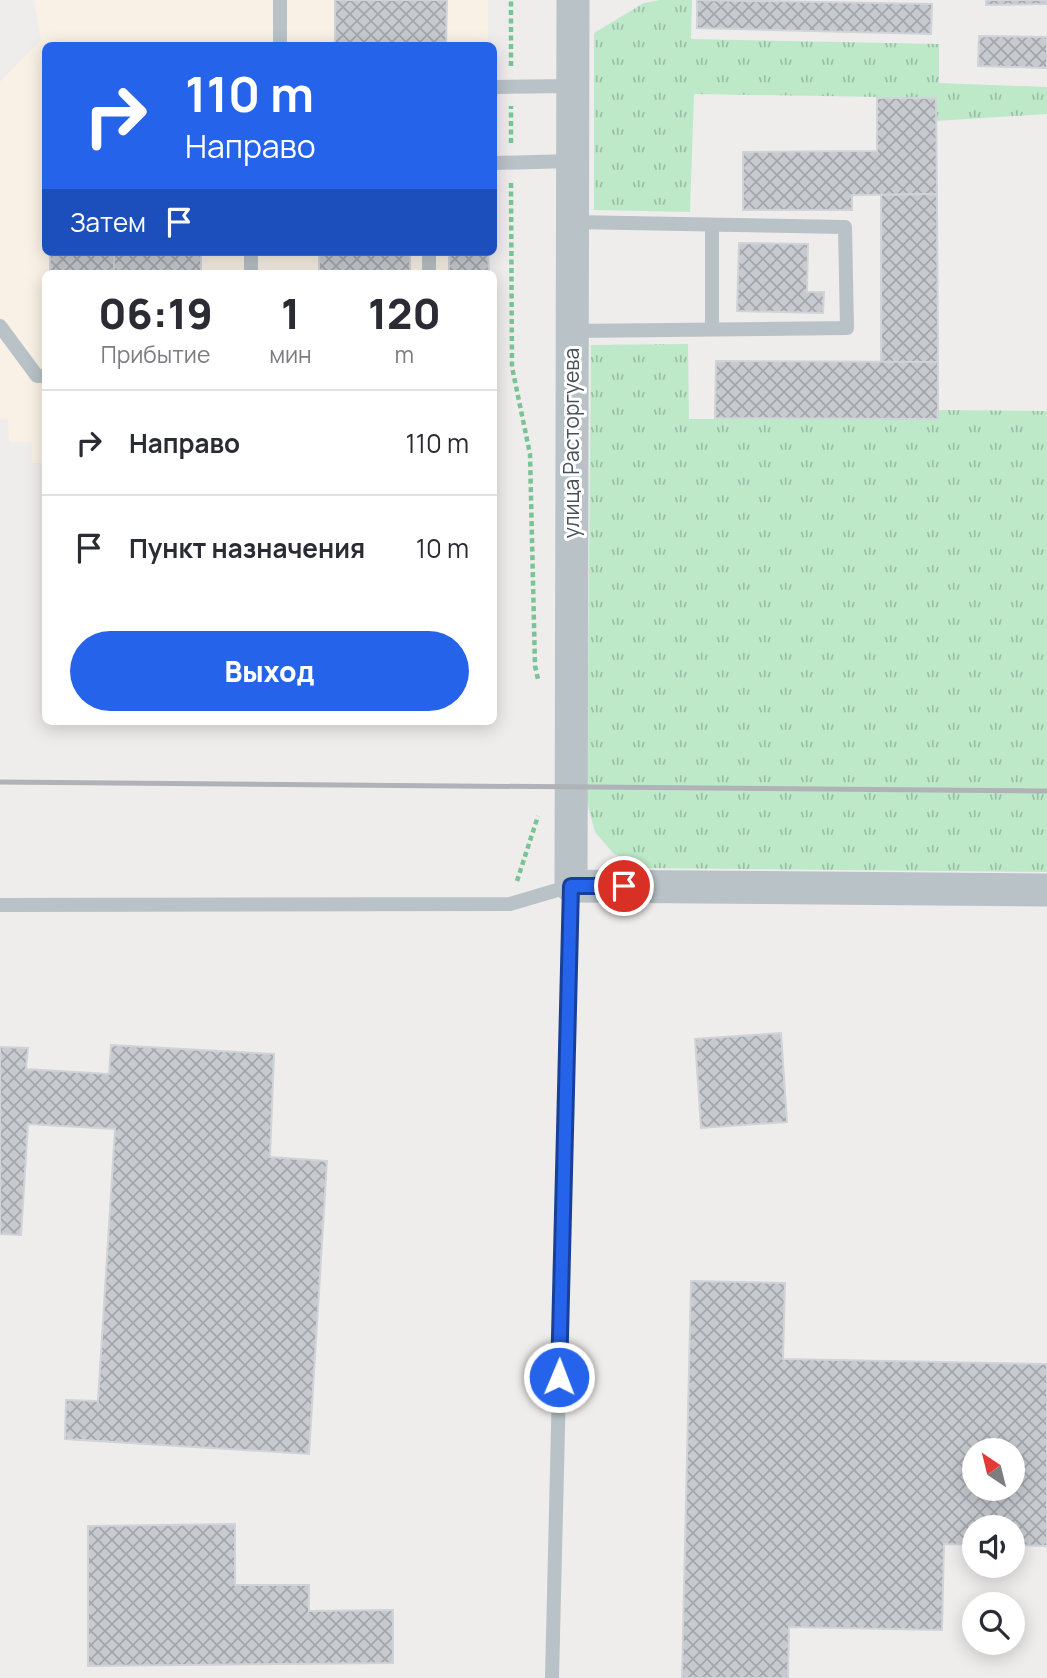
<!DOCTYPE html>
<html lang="ru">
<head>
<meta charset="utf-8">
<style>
	body { margin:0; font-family:Manrope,sans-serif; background:#f2f2f3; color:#2b2b33; height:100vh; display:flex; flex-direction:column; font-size:26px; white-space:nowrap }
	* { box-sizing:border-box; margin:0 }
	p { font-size:23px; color:#7c7c81 }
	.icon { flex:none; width:38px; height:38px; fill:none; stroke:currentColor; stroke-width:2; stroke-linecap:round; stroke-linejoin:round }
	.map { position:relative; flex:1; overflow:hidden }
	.sheet { position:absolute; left:42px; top:270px; width:455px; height:455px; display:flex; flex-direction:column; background:#fff; border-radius:10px; box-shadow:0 4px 18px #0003 }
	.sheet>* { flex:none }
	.hud { position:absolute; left:42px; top:42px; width:455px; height:214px; border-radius:10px; box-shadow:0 4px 18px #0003; background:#2563eb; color:#fff; overflow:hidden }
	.needle { width:46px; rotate:325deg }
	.tools { position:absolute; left:962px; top:1438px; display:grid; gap:14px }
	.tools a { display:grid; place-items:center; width:63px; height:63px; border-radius:50%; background:#fff; box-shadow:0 4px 18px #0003; font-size:35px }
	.pin { position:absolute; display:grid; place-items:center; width:60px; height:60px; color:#fff; margin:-30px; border:4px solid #fff; border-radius:50%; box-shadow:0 2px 7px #0007 }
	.me { position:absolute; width:77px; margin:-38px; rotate:1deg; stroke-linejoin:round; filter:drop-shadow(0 0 5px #0008) }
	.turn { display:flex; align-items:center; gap:24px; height:147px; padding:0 28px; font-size:32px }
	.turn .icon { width:91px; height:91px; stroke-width:2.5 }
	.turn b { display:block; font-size:49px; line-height:60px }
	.then { display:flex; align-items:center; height:66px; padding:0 28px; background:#0003; gap:14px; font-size:26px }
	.eta { display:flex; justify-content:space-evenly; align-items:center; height:119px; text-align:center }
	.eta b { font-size:42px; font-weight:800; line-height:49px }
	.action { display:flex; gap:14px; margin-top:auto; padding:14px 28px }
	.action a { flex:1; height:80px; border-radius:42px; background:#2563eb; color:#fff; font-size:28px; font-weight:800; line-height:80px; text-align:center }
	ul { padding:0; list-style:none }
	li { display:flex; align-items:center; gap:21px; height:105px; padding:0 28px; border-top:2px solid #e1e1e2 }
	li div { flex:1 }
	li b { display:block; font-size:26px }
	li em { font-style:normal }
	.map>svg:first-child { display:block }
	.commercial { fill:#f9f1e5 }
	.grass { fill:url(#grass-tufts) }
	.building { fill:url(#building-cross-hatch); stroke:#d0d3d7; stroke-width:2; fill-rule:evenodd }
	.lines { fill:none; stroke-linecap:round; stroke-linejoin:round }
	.path { stroke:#79c495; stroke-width:4.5; stroke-dasharray:5 3.5; stroke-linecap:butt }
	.service { stroke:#b8c2c7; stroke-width:14 }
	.tertiary { stroke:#b8c2c7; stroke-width:33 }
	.rail { stroke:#afb2b6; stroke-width:5 }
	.route-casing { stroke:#184099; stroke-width:18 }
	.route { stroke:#2563eb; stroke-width:12 }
	.labels { text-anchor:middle; stroke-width:6; stroke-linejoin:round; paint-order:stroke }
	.street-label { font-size:21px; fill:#465257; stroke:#fff }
</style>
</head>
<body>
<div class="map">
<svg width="1047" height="1678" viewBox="0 0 1047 1678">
	<defs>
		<pattern id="grass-tufts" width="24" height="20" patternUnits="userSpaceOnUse" patternTransform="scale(1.75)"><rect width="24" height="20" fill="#bde9c9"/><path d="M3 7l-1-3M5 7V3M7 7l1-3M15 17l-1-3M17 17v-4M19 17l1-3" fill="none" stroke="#9bbfa6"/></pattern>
		<pattern id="building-cross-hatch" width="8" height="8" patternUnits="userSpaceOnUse" patternTransform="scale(1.75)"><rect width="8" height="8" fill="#c7cacf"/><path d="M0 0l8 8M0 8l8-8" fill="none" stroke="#a3a7ab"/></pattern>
	</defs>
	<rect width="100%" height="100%" fill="#efecec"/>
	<!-- commercial -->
	<path class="commercial" d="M34,0H488V45L46,46V252H488L489,273H46L45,463H32V442H9L8,419H0V82L41,40Z"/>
	<!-- grass -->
	<g class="grass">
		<path d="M660,0H692L691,39L939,44V83L1047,87V114L936,121V98L694,94L690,212L594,210V33L644,3Z"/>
		<path d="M688,344L689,419H937L938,410L1047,411V872L638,868L613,853L595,832L587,802L591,345Z"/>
	</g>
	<!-- building -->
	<g class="building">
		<path d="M335,0H447L446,46H335Z"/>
		<path d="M697,0L932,4L931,34L697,28Z"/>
		<path d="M986,0H1047V4L986,5Z"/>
		<path d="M979,36L1047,37V68L978,66Z"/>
		<path d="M877,98H936L937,194L852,195V210H743V152L877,151Z"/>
		<path d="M937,194L938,362H881V195Z"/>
		<path d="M739,243L808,244L807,292H824L823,313L737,311Z"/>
		<rect x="50" y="252" width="64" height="21"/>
		<rect x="114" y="252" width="87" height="21"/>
		<rect x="319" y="252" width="91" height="21"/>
		<path d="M449,252H488L489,273H449Z"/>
		<path d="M716,361L938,362V419L715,418Z"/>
		<path d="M781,1033L787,1122L701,1128L695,1039Z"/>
		<path d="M111,1045L274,1054L270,1157L327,1161L309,1454L65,1439L66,1400L98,1401L115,1129L28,1124L21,1235L0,1234V1047L28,1048L26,1069L109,1074Z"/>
		<path d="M691,1281L785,1283L783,1359L1047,1364V1546L1013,1545V1528H975V1545L944,1544L942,1630L789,1627L788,1678H682ZM975,1451H1013V1489H975Z"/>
		<path d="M235,1524V1585H309V1611L393,1610V1663L88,1666V1526Z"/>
	</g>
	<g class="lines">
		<!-- path -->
		<g class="path">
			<path d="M511,66V0"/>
			<path d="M511,143V106"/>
			<path d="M511,183L512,367L530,454L535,666L538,679"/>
			<path d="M517,881L538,816"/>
		</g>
		<!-- service -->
		<g class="service">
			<path d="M280,46V0"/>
			<path d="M494,87L572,86"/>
			<path d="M494,163L572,161"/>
			<path d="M251,252V273"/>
			<path d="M429,252V273"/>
			<path d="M0,326L37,376H46"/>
			<path d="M712,329V225"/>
			<path d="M572,331L847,328L845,227L572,222"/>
			<path d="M0,905L510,904L571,886L552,1678"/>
		</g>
		<!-- tertiary -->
		<path class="tertiary" d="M573,0L571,886L1047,890"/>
		<!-- rail -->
		<path class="rail" d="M0,782L1047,791"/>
	</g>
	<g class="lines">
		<defs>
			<path id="route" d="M559,1377L571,886H624"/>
		</defs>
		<!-- route casing -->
		<use href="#route" class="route-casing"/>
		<!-- route -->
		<use href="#route" class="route"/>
	</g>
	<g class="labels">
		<!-- street labels -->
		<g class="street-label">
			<text transform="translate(572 443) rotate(-90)" y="7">улица Расторгуева</text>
		</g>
	</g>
</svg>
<div class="tools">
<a><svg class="needle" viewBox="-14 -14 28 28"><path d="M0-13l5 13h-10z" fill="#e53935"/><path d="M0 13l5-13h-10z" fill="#7c7c81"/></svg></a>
<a><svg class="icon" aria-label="sound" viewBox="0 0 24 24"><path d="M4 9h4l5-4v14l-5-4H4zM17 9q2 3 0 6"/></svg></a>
<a><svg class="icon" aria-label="search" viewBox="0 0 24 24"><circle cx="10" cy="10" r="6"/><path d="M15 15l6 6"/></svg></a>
</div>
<div class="pin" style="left:624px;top:886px;background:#d93025"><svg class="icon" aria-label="arrive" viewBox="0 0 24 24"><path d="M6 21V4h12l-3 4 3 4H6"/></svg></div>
<svg class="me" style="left:559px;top:1377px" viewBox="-20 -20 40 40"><circle r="17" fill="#2563eb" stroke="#fff" stroke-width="3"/><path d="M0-11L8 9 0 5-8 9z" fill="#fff"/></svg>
<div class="hud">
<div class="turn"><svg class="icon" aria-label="right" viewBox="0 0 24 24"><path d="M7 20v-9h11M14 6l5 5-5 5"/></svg><div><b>110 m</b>Направо</div></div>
<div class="then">Затем<svg class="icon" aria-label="arrive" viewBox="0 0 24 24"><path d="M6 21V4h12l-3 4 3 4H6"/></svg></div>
</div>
<section class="sheet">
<div class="eta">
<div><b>06:19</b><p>Прибытие</p></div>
<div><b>1</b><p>мин</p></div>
<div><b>120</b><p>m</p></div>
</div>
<ul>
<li><svg class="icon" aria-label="right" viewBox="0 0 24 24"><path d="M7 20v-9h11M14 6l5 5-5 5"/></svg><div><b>Направо</b></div><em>110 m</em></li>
<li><svg class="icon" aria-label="arrive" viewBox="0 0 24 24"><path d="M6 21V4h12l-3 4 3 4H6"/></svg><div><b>Пункт назначения</b></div><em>10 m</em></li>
</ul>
<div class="action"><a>Выход</a></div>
</section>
</div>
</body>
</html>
